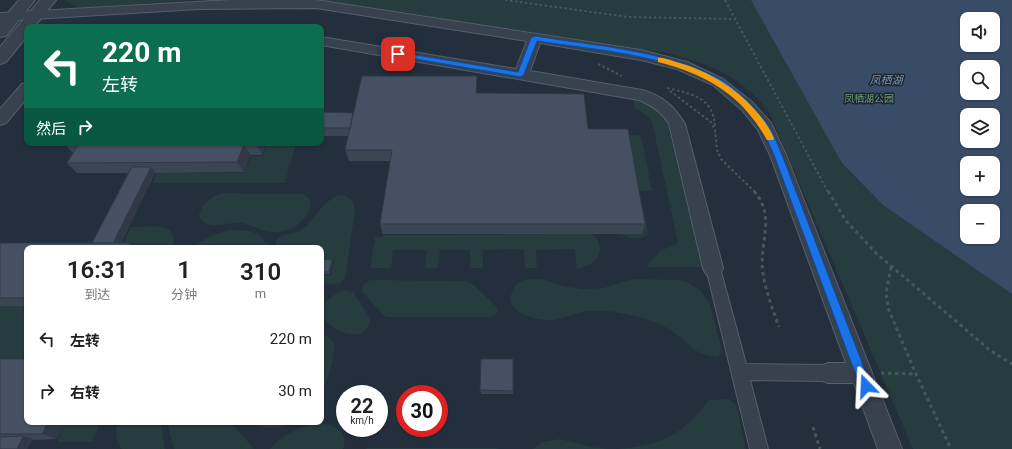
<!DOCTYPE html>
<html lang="zh">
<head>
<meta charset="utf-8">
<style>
	body { margin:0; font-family:Roboto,"Noto Sans SC",sans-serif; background:#f2f2f2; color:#222; height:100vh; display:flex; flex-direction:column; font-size:15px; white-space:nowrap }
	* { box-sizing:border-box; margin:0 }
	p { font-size:13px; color:#767676 }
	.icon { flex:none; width:22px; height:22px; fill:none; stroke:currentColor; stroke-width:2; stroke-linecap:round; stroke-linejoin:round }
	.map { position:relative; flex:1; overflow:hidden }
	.details { position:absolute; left:24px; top:245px; width:300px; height:180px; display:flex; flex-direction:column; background:#fff; border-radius:8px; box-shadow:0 1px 3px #0004 }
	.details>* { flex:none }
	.hud { position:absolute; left:24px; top:24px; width:300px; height:122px; border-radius:8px; box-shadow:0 1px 3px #0004; background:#0b6e4f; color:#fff; overflow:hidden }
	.buttons { position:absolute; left:960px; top:12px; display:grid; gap:8px }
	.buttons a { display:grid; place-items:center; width:40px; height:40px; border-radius:8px; background:#fff; box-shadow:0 1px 3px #0004; font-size:20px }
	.speed { position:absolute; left:336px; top:385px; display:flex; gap:8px; font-size:20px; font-weight:700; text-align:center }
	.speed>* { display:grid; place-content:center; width:52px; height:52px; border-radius:50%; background:#fff; box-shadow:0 1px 3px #0004; line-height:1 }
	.speed small { font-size:10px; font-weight:400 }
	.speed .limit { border:6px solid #d22; background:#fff; color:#111 }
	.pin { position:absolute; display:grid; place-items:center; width:34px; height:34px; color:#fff; margin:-17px; border-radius:8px; box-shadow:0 2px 6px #0006 }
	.me { position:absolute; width:44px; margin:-22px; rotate:339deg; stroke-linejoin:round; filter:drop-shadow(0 0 3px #0008) }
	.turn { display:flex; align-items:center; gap:14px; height:84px; padding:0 12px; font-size:18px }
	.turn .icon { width:52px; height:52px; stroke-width:2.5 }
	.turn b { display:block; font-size:28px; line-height:34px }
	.then { display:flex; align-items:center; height:38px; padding:0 12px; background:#0003; gap:8px; font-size:15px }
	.eta { display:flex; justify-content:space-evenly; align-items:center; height:68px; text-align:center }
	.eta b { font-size:24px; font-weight:600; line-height:28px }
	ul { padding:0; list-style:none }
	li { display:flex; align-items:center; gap:12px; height:52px; padding:0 12px }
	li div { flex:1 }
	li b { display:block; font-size:15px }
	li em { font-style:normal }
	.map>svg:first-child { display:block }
	.green { fill:#263c3f; fill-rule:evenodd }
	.water { fill:#394c67; fill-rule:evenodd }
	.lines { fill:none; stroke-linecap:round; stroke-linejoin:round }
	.pedestrian-casing { stroke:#565f6c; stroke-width:2 }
	.minor-casing { stroke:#565f6c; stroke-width:2 }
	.tertiary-casing { stroke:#565f6c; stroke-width:2 }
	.path-far1 { stroke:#44595c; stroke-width:2; stroke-dasharray:2.5 2.5; stroke-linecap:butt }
	.path { stroke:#44595c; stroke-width:3; stroke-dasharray:3.5 3.5; stroke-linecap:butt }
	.pedestrian { fill:#38414e; fill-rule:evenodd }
	.minor { fill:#38414e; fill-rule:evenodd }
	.tertiary { fill:#38414e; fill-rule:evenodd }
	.wall { fill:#3b4654 }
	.shaded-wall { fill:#303945 }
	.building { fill:#455162; stroke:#303945 }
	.route { fill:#1a73e8; stroke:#114b97 }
	.slow { fill:#f59e0b }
	.labels { text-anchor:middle; stroke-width:3; stroke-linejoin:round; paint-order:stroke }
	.park-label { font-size:10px; fill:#6b9a76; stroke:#1d2633 }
	.water-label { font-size:11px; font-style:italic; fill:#7c92b1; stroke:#1d2633 }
</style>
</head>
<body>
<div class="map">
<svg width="1012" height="449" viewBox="0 0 1012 449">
	<rect width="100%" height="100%" fill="#242f3e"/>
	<!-- green -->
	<g class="green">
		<path d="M66,0H191L80,8L65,1Z"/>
		<path d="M322,0H1012V449H913L770,114C743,76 710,64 667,53ZM967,19H993V45H967ZM967,67H993V93H967ZM967,115H993V141H967ZM967,163H993V189H967ZM967,211H993V237H967Z"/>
		<path d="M632,99C649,103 660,110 668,126L702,267H648L647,266L660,251L676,244L678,242L652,122L649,117L635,108Z"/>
		<path d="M625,135H641L652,191H634Z"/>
		<path d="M267,143H296L285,183H152L157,173H244L251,156H263Z"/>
		<path d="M225,193L303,194L310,199C313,219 289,234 271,232C261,231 252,225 242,223C226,221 211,233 199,217C200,204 212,195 225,193Z"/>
		<path d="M339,195C349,195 355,201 355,211L345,278L340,283L333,284L321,283V275H331L334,262H321V248H275C276,230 292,237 303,229C316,218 323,201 339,195Z"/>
		<path d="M638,208L645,215L648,234C639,242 629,238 620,234H642Z"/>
		<path d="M131,227C148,227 183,220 171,248H121Z"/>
		<path d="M230,230C243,230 266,230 266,248H189L213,235Z"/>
		<path d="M592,234L598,240C605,257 592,265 577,269L575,249L536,250L537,268H525L524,249L483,250V268H470V250H440L438,268H425L427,250H393L391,268H370L375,237H382L383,235Z"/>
		<path d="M528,279H542L563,286L583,289L604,288L632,279L676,280L685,281L700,290L710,304L722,351L718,357C688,354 690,340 667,328C654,321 640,317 626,314C614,311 600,310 587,311C575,313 563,319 552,320C536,321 504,313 512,292C514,284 521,281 528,279Z"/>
		<path d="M370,280L466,281L472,284L497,307V313L491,317H387L383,315L362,291L364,284Z"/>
		<path d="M344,290L353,292L370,318C370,358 284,315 344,290Z"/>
		<rect x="0" y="306" width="27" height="60"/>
		<path d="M321,332C327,336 333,339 334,346C335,359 327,383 321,393Z"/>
		<path d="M729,399L736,405L746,449H617C662,445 682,436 709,400Z"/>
		<path d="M65,422H100L92,442H57Z"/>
		<path d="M118,422H161L165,449H122C116,441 114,431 118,422Z"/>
		<path d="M167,422H231L254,449H174Z"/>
		<path d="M247,422H292C277,431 262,429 247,422Z"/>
		<path d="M314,423C330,423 349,429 343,449H270C280,436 299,428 314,423Z"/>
		<path d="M560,439L591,447L610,449H532L543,442Z"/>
		<path d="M367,448H496L500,449H365Z"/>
	</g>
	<!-- water -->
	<path class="water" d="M751,0H1012V294L883,205L842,163ZM967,19H993V45H967ZM967,67H993V93H967ZM967,115H993V141H967ZM967,163H993V189H967ZM967,211H993V237H967Z"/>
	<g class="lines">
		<defs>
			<path id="pedestrian" d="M713,262L718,263L720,268L746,364L828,365L834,367L836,373L834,379L828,381L750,380L768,449H750L706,268L708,263Z"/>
			<g id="minor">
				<path d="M231,0H316L641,50L687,62L723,79L752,102L771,123L786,155L902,449H878L854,383H828L820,380L817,373L820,366L828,363H846L770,155L758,130L742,110L713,85L677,69L641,60L540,43L530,71L642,90C663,96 674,106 685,124L723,268L720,274L713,276L706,274L703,268L669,124C662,112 652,105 639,100L321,45V37L516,69L527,41L316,8L198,9L0,21V13Z"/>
				<path d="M27,83V98L6,123L0,125V109L22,84Z"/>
			</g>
			<g id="tertiary">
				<path d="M19,0H35L6,36L0,37V22Z"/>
				<path d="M40,0H56L34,27H27V36L6,62L0,64V47Z"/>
			</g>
		</defs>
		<!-- pedestrian casing -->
		<use href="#pedestrian" class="pedestrian-casing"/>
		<!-- minor casing -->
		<use href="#minor" class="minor-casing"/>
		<!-- tertiary casing -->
		<use href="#tertiary" class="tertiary-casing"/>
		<!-- path-far1 -->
		<g class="path-far1">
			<path d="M505,0L628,17L735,19"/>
			<path d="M725,0L828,192"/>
			<path d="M598,64L622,76"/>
			<path d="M667,88C692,94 714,97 715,128"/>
			<path d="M670,91L711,122L715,130L717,150L721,159L755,192"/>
		</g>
		<!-- path -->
		<g class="path">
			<path d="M754,191C777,218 758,244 763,274C766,292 773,310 779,327"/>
			<path d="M828,191L846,221L877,254L991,351L1012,364"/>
			<path d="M891,267L886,293L888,308L916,374L951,449"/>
			<path d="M881,373L916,374"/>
			<path d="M813,427L820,449"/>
		</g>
		<!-- pedestrian -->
		<use href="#pedestrian" class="pedestrian"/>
		<!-- minor -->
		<use href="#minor" class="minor"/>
		<!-- tertiary -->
		<use href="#tertiary" class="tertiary"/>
	</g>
	<!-- wall -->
	<g class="wall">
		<path d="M477,76V93L588,129L645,224L642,234H383L380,224L390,161H349L345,150L348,136H321V112L353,113Z"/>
		<path d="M67,143H266L262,155H250L244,172L155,173L121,243L27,248V306H0V243H92L128,173H77L67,163L73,153L66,145Z"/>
		<path d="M321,259L333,262L330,274H321Z"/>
		<path d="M0,359L57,439L32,440L27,449H0Z"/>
		<path d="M513,359V394H481L480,390Z"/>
	</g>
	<!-- shaded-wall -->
	<g class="shaded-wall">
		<path d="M477,76V104L476,93Z"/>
		<path d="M256,143H266L262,155L256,144Z"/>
		<path d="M244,144L250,155L244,172L237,162Z"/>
		<path d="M151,167L155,173L119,248L111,247Z"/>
		<path d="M130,243L136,248H128Z"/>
		<path d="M332,260L333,262L330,274L329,272Z"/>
		<path d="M48,422H65L57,439L42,434Z"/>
		<path d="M23,436L32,439L27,449H17Z"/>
	</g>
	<!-- building -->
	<g class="building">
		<path d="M362,76H477L476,93L584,94L588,129H628L645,224H380L392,150H345Z"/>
		<path d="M321,112L353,113L350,128H321Z"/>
		<path d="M67,143H256V144H244L237,162L67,163L78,145H66Z"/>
		<path d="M132,167H151L113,243H92Z"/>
		<path d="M0,243H130L128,248H27V298H0Z"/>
		<path d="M321,259L332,260L329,272H321Z"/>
		<path d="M0,359H27V422H48L42,434H0Z"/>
		<path d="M481,359H513V391L480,390Z"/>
		<path d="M23,436L17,449H0V437Z"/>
	</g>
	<!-- route -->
	<path class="route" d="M535,36C596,46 664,50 720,79C735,87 758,111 768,125C774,134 778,146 782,155L871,386L869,390L866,391L862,390L860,386L774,155C770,146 766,136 761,128C751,114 730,92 715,83C663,54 595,50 537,41L524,74L521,77L398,56L394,54L398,52L518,72L531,38Z"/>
	<!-- slow -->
	<path class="slow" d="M658,58C663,57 670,60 676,62C715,72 756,100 774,138L773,140H767C742,95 706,74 658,62Z"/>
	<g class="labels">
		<!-- park labels -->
		<g class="park-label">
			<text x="869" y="102">凤栖湖公园</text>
		</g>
		<!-- water labels -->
		<g class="water-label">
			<text x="886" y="84">凤栖湖</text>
		</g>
	</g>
</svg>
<div class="buttons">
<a><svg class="icon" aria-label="sound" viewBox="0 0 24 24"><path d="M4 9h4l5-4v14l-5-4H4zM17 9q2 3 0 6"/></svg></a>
<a><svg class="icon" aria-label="search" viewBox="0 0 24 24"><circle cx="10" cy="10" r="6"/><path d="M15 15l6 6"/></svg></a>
<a><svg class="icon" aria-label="layers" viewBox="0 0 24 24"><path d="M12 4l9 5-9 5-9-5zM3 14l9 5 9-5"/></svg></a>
<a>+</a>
<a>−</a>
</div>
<div class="speed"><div>22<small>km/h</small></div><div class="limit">30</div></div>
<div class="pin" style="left:398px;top:54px;background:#d93025"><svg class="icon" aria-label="arrive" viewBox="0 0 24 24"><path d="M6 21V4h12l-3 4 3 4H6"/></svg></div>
<svg class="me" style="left:866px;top:386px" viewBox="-20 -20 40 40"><path d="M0-17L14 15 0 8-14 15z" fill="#1a73e8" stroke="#fff" stroke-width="4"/></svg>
<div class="hud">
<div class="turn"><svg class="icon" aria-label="left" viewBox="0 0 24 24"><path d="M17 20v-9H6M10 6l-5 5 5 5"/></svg><div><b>220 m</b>左转</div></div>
<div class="then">然后<svg class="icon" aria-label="right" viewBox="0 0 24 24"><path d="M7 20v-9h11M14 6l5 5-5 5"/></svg></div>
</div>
<section class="details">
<div class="eta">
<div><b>16:31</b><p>到达</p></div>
<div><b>1</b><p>分钟</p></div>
<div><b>310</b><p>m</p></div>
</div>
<ul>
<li><svg class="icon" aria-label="left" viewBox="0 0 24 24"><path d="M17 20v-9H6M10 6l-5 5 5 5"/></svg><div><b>左转</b></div><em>220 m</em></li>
<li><svg class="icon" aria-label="right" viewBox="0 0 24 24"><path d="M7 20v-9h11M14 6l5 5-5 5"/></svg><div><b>右转</b></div><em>30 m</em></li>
</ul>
</section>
</div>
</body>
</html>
